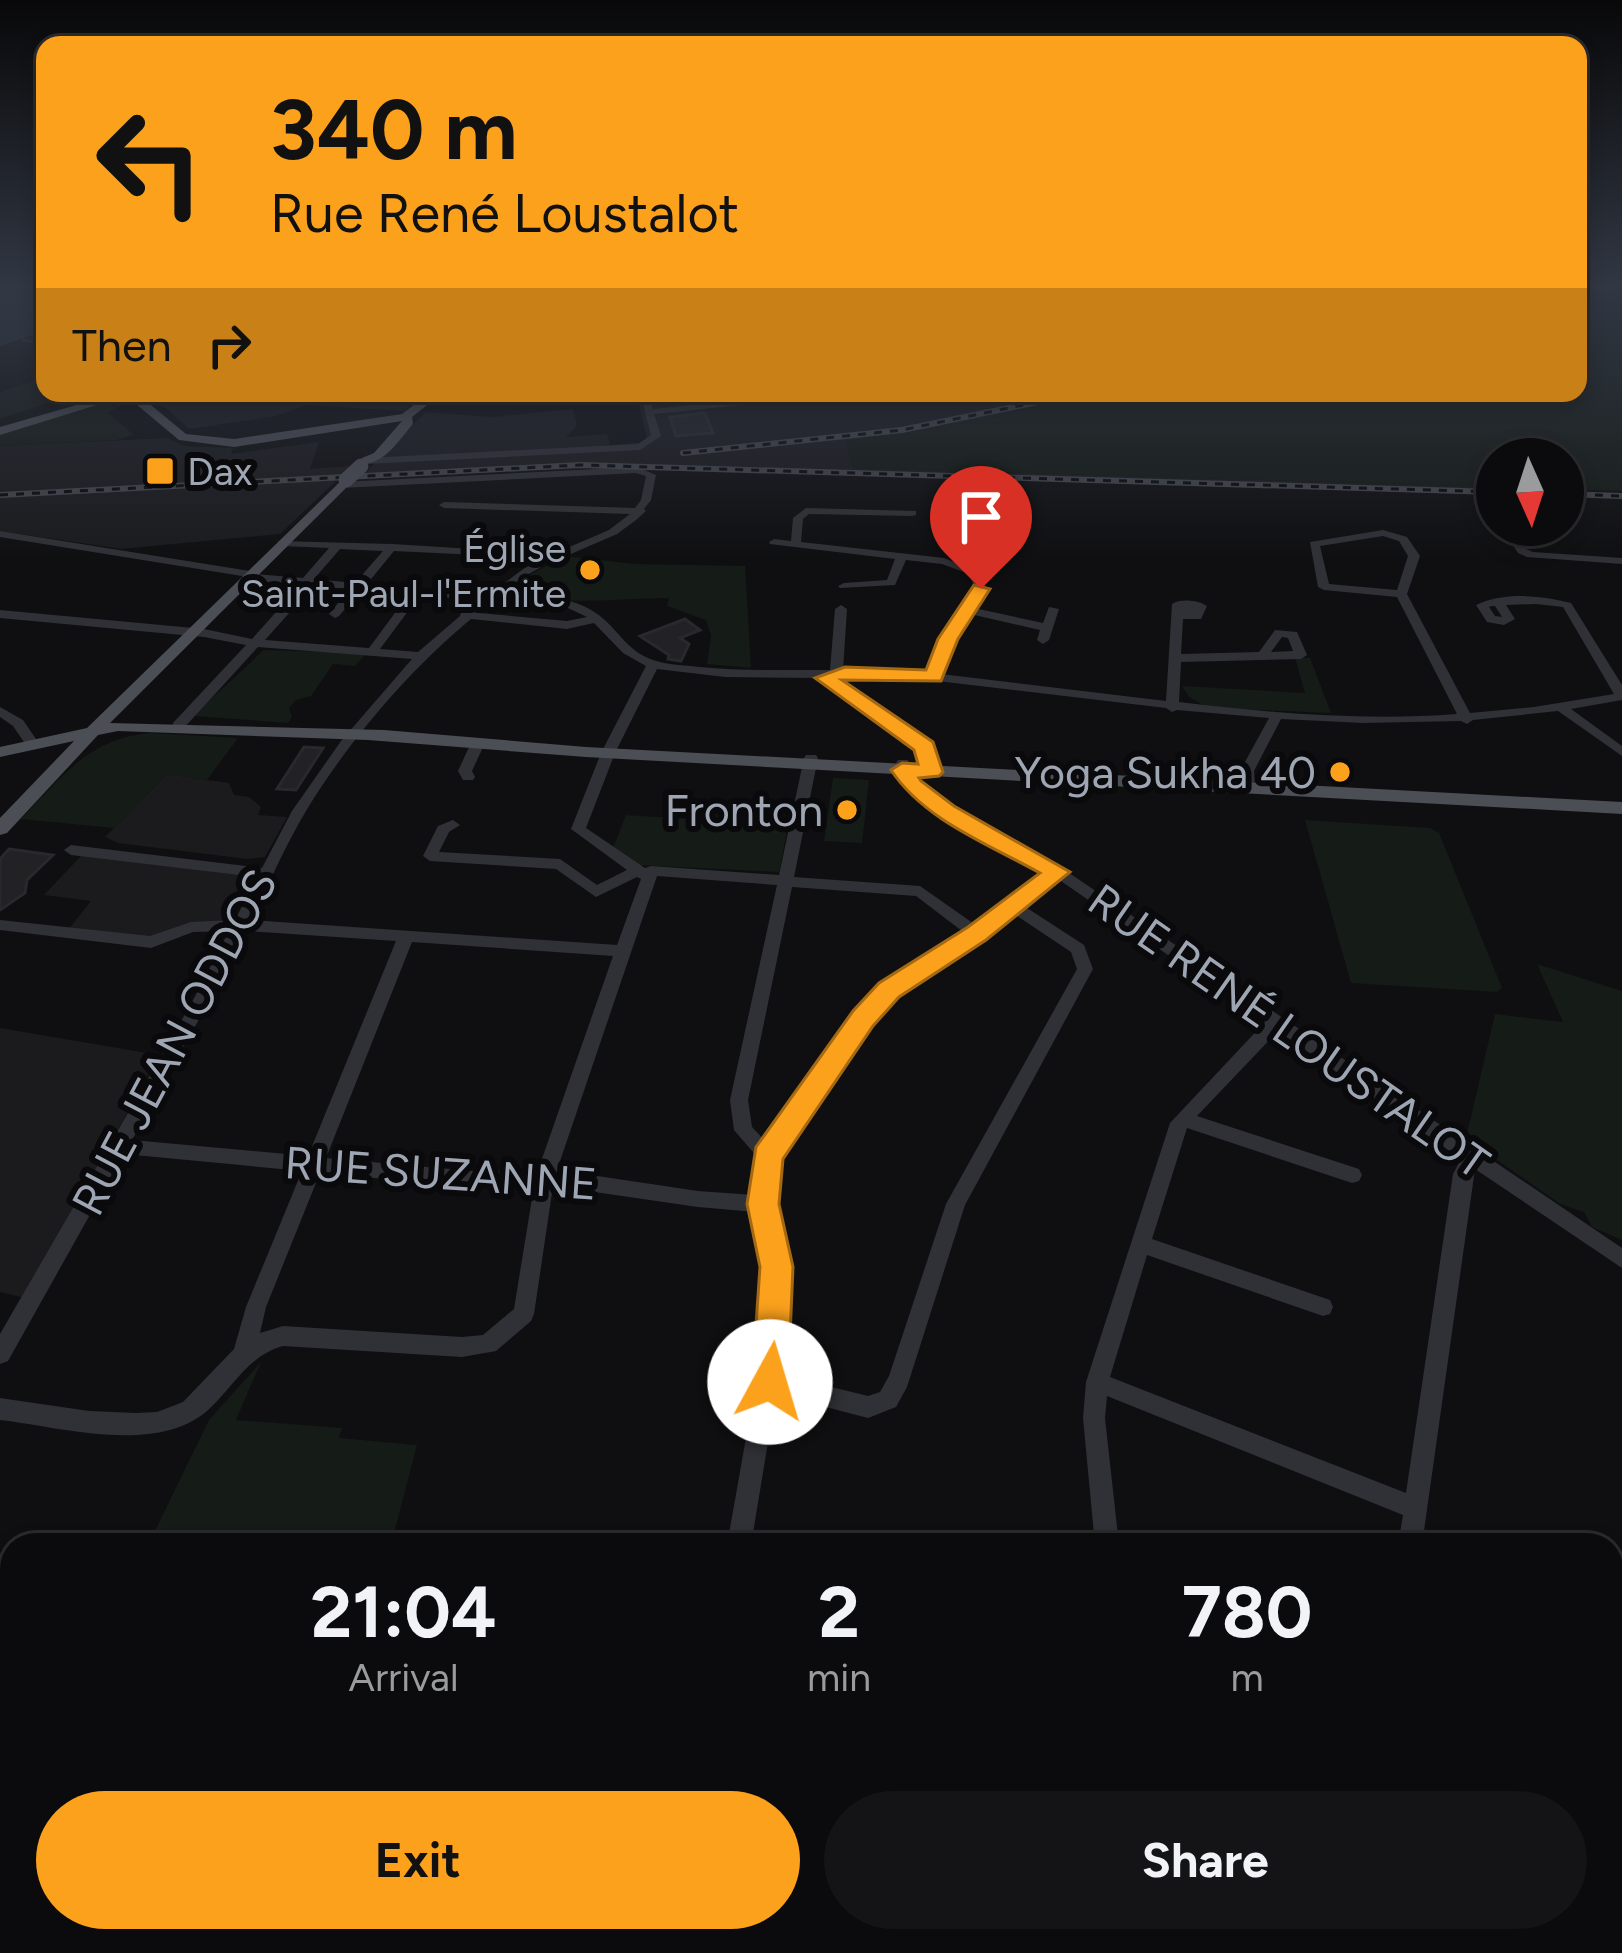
<!DOCTYPE html>
<html lang="en">
<head>
<meta charset="utf-8">
<style>
	body { margin:0; font-family:Figtree,sans-serif; background:#141416; color:#f1f3f6; height:100vh; display:flex; flex-direction:column; font-size:45px; white-space:nowrap }
	* { box-sizing:border-box; margin:0 }
	p { font-size:39px; color:#9a9b9d }
	.icon { flex:none; width:66px; height:66px; fill:none; stroke:currentColor; stroke-width:2; stroke-linecap:round; stroke-linejoin:round }
	.map { position:relative; flex:1; overflow:hidden }
	.details { position:absolute; left:0px; top:1533px; width:1623px; height:420px; display:flex; flex-direction:column; background:#0b0b0d; border-radius:36px 36px 0 0; box-shadow:0 6px 18px #0003,0 0 0 3px #2b2b2e }
	.details>* { flex:none }
	.banner { position:absolute; left:36px; top:36px; width:1551px; height:366px; border-radius:24px; box-shadow:0 6px 18px #0003,0 0 0 3px #2b2b2e; background:#fca11c; color:#111; overflow:hidden }
	.needle { width:78px; rotate:177deg }
	.tools { position:absolute; left:1476px; top:438px; display:grid; gap:24px }
	.tools a { display:grid; place-items:center; width:108px; height:108px; border-radius:50%; background:#0b0b0d; box-shadow:0 6px 18px #0003,0 0 0 3px #2b2b2e; font-size:60px }
	.pin { position:absolute; display:grid; place-items:center; width:102px; height:102px; color:#fff; margin:-123px -51px; border-radius:50% 50% 50% 0; rotate:-45deg; box-shadow:0 0 12px #0007 }
	.pin .icon { rotate:45deg }
	.me { position:absolute; width:132px; margin:-66px; rotate:6deg; stroke-linejoin:round; filter:drop-shadow(0 0 9px #0008) }
	.turn { display:flex; align-items:center; gap:42px; height:252px; padding:0 36px; font-size:54px }
	.turn .icon { width:156px; height:156px; stroke-width:2.5 }
	.turn b { display:block; font-size:84px; line-height:102px }
	.then { display:flex; align-items:center; height:114px; padding:0 36px; background:#0003; gap:24px; font-size:45px }
	.eta { display:flex; justify-content:space-evenly; align-items:center; height:204px; text-align:center }
	.eta b { font-size:72px; font-weight:700; line-height:84px }
	.action { display:flex; gap:24px; margin-top:auto; padding:24px 36px }
	.action a { flex:1; height:138px; border-radius:72px; background:#fca11c; color:#111; font-size:48px; font-weight:700; line-height:138px; text-align:center }
	.action a+a { background:#141416; color:#f1f3f6 }
	.map>svg:first-child { display:block }
	.built { fill:#1b1b1e }
	.green { fill:#151b16 }
	.water { fill:#252f35 }
	.lines { fill:none; stroke-linecap:round; stroke-linejoin:round }
	.stream { stroke:#252f35; stroke-width:3 }
	.building { fill:#222225; stroke:#29292d; stroke-width:3 }
	.minor { fill:#303136; fill-rule:evenodd }
	.major { fill:#4c4e55; fill-rule:evenodd }
	.rail-casing { stroke:#43454b; stroke-width:6 }
	.rail { stroke:#0a0a0c; stroke-width:3; stroke-dasharray:8; stroke-linecap:butt }
	.major-bridge-far1 { stroke:#4c4e55; stroke-width:10 }
	.major-bridge { stroke:#4c4e55; stroke-width:15 }
	.route { fill:#fca11c; stroke:#a46912; stroke-width:3 }
	.poi-dot { fill:#fca11c; stroke:#0a0a0c; stroke-width:4.5 }
	.labels { text-anchor:middle; stroke-width:12; stroke-linejoin:round; paint-order:stroke }
	.far-poi-label { font-size:39px; fill:#9fa6b3; stroke:#0a0a0c; text-anchor:start }
	.poi-label { font-size:45px; fill:#9fa6b3; stroke:#0a0a0c; text-anchor:end }
	.street-label { font-size:45px; fill:#9fa6b3; stroke:#0a0a0c }
</style>
</head>
<body>
<div class="map">
<svg width="1622" height="1953" viewBox="0 0 1622 1953">
	<rect width="100%" height="100%" fill="#0f0f11"/>
	<!-- built -->
	<g class="built">
		<path d="M157,393H426L404,411L307,405L276,416L189,429L166,408L150,402Z"/>
		<path d="M636,393H1097L954,425L846,441L853,468L1497,487V495L597,466L360,478L426,412L492,417L573,409L577,425L566,437L607,434L610,445L648,442Z"/>
		<path d="M167,438L184,446L233,448L231,454L319,442L310,469L352,466L280,534L121,549L0,531V446Z"/>
		<path d="M167,774L229,783L234,795L249,797L261,807L258,815L287,817L265,857L247,859L118,843L105,837Z"/>
		<path d="M83,854L255,874L228,921L159,939L68,930L91,901L44,895Z"/>
		<path d="M0,1028L159,1055L25,1298L0,1292Z"/>
	</g>
	<!-- green -->
	<g class="green">
		<path d="M1578,287H1622V491L1563,489V459H1497V487L852,468L845,441L954,425L1097,393H1578Z"/>
		<path d="M45,377V393H76L0,419V392Z"/>
		<path d="M106,401L112,406L125,403L108,413L134,435L116,440L0,446V433Z"/>
		<path d="M565,556L634,564L745,566L751,668L707,664L711,636L706,620L667,606L669,598C633,598 530,608 504,589Z"/>
		<path d="M263,650L367,653L355,666L333,664L311,696L296,700L289,708L292,717L288,723L194,716C216,692 240,675 263,650Z"/>
		<path d="M1295,658H1310L1331,713L1209,708L1189,697L1182,686L1305,693Z"/>
		<path d="M150,733L238,738L207,780L167,774L114,828L21,819C61,778 89,738 150,733Z"/>
		<path d="M833,778L869,780L862,843L824,841Z"/>
		<path d="M693,814L789,820L779,872L638,865L613,848L626,815L691,819Z"/>
		<path d="M1305,820L1430,828L1439,833L1502,988L1497,992L1351,983Z"/>
		<path d="M1537,964L1622,991V1240L1592,1227L1584,1212L1560,1204L1466,1138L1495,1014L1563,1022Z"/>
		<path d="M261,1362L236,1420L342,1428L339,1438L417,1445L391,1545H148L209,1420Z"/>
	</g>
	<!-- water -->
	<path class="water" d="M0,287H45V331L0,346Z"/>
	<g class="lines">
		<!-- stream -->
		<path class="stream" d="M23,340L45,344"/>
	</g>
	<!-- building -->
	<g class="building">
		<path d="M705,413L713,433L676,436L670,417Z"/>
		<path d="M685,619L700,630L680,638L689,644L681,661L668,659L669,655L640,636Z"/>
		<path d="M304,747L323,748L296,790L277,789Z"/>
		<path d="M9,849L53,855L27,880L25,893L0,910V859Z"/>
	</g>
	<g class="lines">
		<!-- minor -->
		<g class="minor">
			<path d="M575,393H620L616,396L539,401L535,398L539,395Z"/>
			<path d="M640,393H648L653,409L804,393H833L829,396L654,414L661,436L640,450L366,464L361,461L366,458L638,444L651,435Z"/>
			<path d="M637,467L656,475L651,500L644,509L646,511L636,520L617,534L543,566L520,579L503,595L506,599C544,594 582,596 610,625C623,639 634,654 653,660C668,665 684,665 699,667C743,671 786,670 830,670L835,609L841,605L847,609L843,670L929,673L942,639L975,589L969,574L942,564L906,560L895,585L840,588L838,586L844,583L887,580L895,559L770,544L769,542L774,539L791,541L793,518L806,508L916,511V515L912,516L809,514L803,519L801,542L944,558L980,572L987,589L974,608L1043,623L1049,607L1059,609L1049,640L1043,644L1037,640L1040,630L970,614L954,639L941,674L1166,701L1172,604C1180,598 1199,600 1207,606L1201,619H1183L1181,654L1259,652L1275,630L1297,632L1307,655L1301,659L1181,662L1179,702C1270,713 1365,721 1457,714L1397,597L1324,590L1318,587L1310,542L1383,530L1407,537L1420,556L1407,594L1470,713L1534,707L1614,694L1563,607L1536,604L1506,605L1515,619L1504,625L1487,622L1476,605C1504,592 1541,595 1571,603L1622,685V700L1571,709L1622,746V756L1558,711L1473,720L1467,724L1461,721L1363,723L1281,719L1254,771L1255,786L1248,790L1241,786L1240,771L1269,718L1177,710L1172,712L1166,708L937,681L832,677L930,744L938,772L931,776L924,772L919,749L819,678L725,677L657,669L615,753L586,828L645,868L651,866L779,875L804,758L806,755H816L818,758L794,877L920,886L977,926L1048,872C998,840 918,823 896,763L898,760H908L915,778L947,805L1053,862L1622,1248V1268L1475,1169L1422,1545H1398L1403,1515L1107,1396L1105,1418L1119,1545H1095L1083,1418L1086,1382L1170,1123L1265,1022L1058,879L1024,906L1084,945L1093,969L965,1205L907,1387L896,1407L868,1418L776,1394L751,1545H727L766,1325V1267L755,1212L698,1207L553,1186L534,1314L531,1321L496,1351L462,1357L283,1346C247,1356 234,1387 207,1411C156,1455 61,1427 0,1420V1398L89,1411L136,1413L157,1412L183,1402L234,1349L246,1307L302,1171L124,1154L8,1361L0,1364V1334L191,1004L229,931L193,932L151,948L0,930V920L150,936L191,922L235,920L257,877L71,855L64,850L71,845L262,868L292,811L341,741L412,659L258,647L183,729H173V723L246,645L204,637L0,618V610L204,629L252,639L300,585L247,580L242,576L0,537V531L250,571L255,574L303,578L329,548L282,546L278,545V541L392,544L553,554L609,530L630,514L444,508L439,505L444,502L635,508L641,500L646,476L636,473L341,488L336,485L341,482ZM1383,536L1399,541L1408,556L1397,590L1329,584L1320,546ZM340,549L383,551L355,583L314,579ZM394,551L542,558C520,568 505,586 486,594L367,584ZM311,586L350,589L329,614L335,618L339,616L361,590L409,594L369,648L265,640L307,593ZM420,595L474,600L477,603L461,612L460,616L418,652L380,649ZM543,603L566,607L587,617L567,621L479,613L486,608ZM1492,606H1495L1502,617L1495,616L1489,607ZM471,619L567,629L594,623L623,653L646,666L601,753L571,829L627,870L597,885L560,859L439,852L449,832L460,825L453,820L438,826L423,856L430,861L556,869L596,897L637,877L641,879L617,945L251,920C269,884 285,846 306,811C347,743 410,669 471,619ZM1282,637L1288,638L1293,651L1271,652ZM657,876L777,885L730,1100L734,1130L758,1158L754,1195L698,1191L557,1170ZM792,887L916,896L966,934L883,986L857,1014L767,1143L752,1127L748,1100ZM1014,914L1071,952L1077,969L946,1204L889,1376L880,1392L868,1396L779,1374L788,1325L786,1267L773,1204L777,1158L869,1022L895,994L983,938ZM245,931L396,941L308,1156L132,1140L207,1005ZM412,942L613,956L538,1170L472,1171L326,1158ZM1278,1031L1461,1159L1453,1174L1406,1493L1110,1377L1147,1255L1323,1316L1330,1314L1333,1307L1330,1300L1152,1239L1187,1128L1352,1183L1359,1181L1362,1175L1359,1169L1197,1116ZM320,1173L472,1187L534,1186L514,1309L483,1335L462,1337L283,1326L260,1333L266,1307Z"/>
			<path d="M1500,525H1510L1526,549L1533,552L1622,558V564L1527,557L1518,553Z"/>
			<path d="M0,707L23,720L38,742L36,745H26L13,726L0,717Z"/>
			<path d="M477,741L484,745L472,771L475,777L473,780H463L458,771L470,745Z"/>
			<path d="M12,1905V1941H17L11,1953H0V1913L2,1909Z"/>
			<path d="M607,1941H637L633,1953H603Z"/>
			<path d="M985,1941H1015L1019,1953H989Z"/>
			<path d="M1438,1941H1482L1490,1953H1446Z"/>
		</g>
		<!-- major -->
		<g class="major">
			<path d="M118,393L129,395L0,435V427Z"/>
			<path d="M141,393H151L146,401L186,434L234,439L402,414L429,393H442L412,417L413,424C398,441 386,463 362,464V458L374,453L402,421L234,447L179,440L136,404Z"/>
			<path d="M346,476L352,480L351,483L110,723L384,730L586,747L1622,802V814L586,757L368,740L118,731L98,735L7,833L0,835V818L74,741L0,757V747L87,728Z"/>
		</g>
		<defs>
			<g id="rail">
				<path d="M683,453L902,430L1081,393"/>
				<path d="M1563,494L1622,496"/>
				<path d="M0,495L580,465L1497,492"/>
			</g>
		</defs>
		<!-- rail casing -->
		<use href="#rail" class="rail-casing"/>
		<!-- rail -->
		<use href="#rail" class="rail"/>
		<!-- major-bridge-far1 -->
		<path class="major-bridge-far1" d="M358,469L362,465"/>
		<!-- major-bridge -->
		<path class="major-bridge" d="M346,480L361,466"/>
	</g>
	<!-- sky -->
	<linearGradient id="sky" x2="0" y2="1"><stop stop-color="#080809"/><stop offset="0.51" stop-color="#313743"/><stop offset="1" stop-color="#313743" stop-opacity="0"/></linearGradient>
	<rect width="1622" height="561" fill="url(#sky)"/>
	<!-- route -->
	<path class="route" d="M974,585L990,589L958,639L941,681L842,680L933,742L943,772L939,776L919,778L921,781L954,806L1070,872L986,940L899,997L873,1026L783,1159L779,1204L793,1267L788,1382L783,1394L770,1399L757,1394L752,1382L760,1267L747,1204L756,1147L853,1011L879,983L968,927L1040,873C988,844 924,820 891,770L902,763L918,764L914,750L815,678L845,667L926,670L938,639Z"/>
	<!-- markers -->
	<g class="poi-dot">
		<rect x="145" y="456" width="30" height="30" rx="6"/>
		<circle cx="590" cy="570" r="12"/>
		<circle cx="1340" cy="772" r="12"/>
		<circle cx="847" cy="810" r="12"/>
	</g>
	<g class="labels">
		<!-- far-poi labels -->
		<g class="far-poi-label">
			<text x="187" y="485">Dax</text>
			<text x="566" y="562" text-anchor="end">Église<tspan x="566" dy="45">Saint-Paul-l'Ermite</tspan></text>
		</g>
		<!-- poi labels -->
		<g class="poi-label">
			<text x="1316" y="788">Yoga Sukha 40</text>
			<text x="823" y="826">Fronton</text>
		</g>
		<!-- street labels -->
		<g class="street-label">
			<text transform="translate(1289 1031) rotate(35)" y="16">RUE RENÉ LOUSTALOT</text>
			<text transform="translate(174 1042) rotate(-62)" y="16">RUE JEAN ODDOS</text>
			<text transform="translate(441 1173) rotate(4)" y="16">RUE SUZANNE</text>
		</g>
	</g>
</svg>
<div class="tools">
<a><svg class="needle" viewBox="-14 -14 28 28"><path d="M0-13l5 13h-10z" fill="#e53935"/><path d="M0 13l5-13h-10z" fill="#9a9b9d"/></svg></a>
</div>
<div class="pin" style="left:981px;top:589px;background:#d93025"><svg class="icon" aria-label="arrive" viewBox="0 0 24 24"><path d="M6 21V4h12l-3 4 3 4H6"/></svg></div>
<svg class="me" style="left:770px;top:1382px" viewBox="-20 -20 40 40"><circle r="19" fill="#fff"/><path d="M0-13L10 11 0 6-10 11z" fill="#fca11c"/></svg>
<div class="banner">
<div class="turn"><svg class="icon" aria-label="left" viewBox="0 0 24 24"><path d="M17 20v-9H6M10 6l-5 5 5 5"/></svg><div><b>340 m</b>Rue René Loustalot</div></div>
<div class="then">Then<svg class="icon" aria-label="right" viewBox="0 0 24 24"><path d="M7 20v-9h11M14 6l5 5-5 5"/></svg></div>
</div>
<section class="details">
<div class="eta">
<div><b>21:04</b><p>Arrival</p></div>
<div><b>2</b><p>min</p></div>
<div><b>780</b><p>m</p></div>
</div>
<div class="action"><a>Exit</a><a>Share</a></div>
</section>
</div>
</body>
</html>
